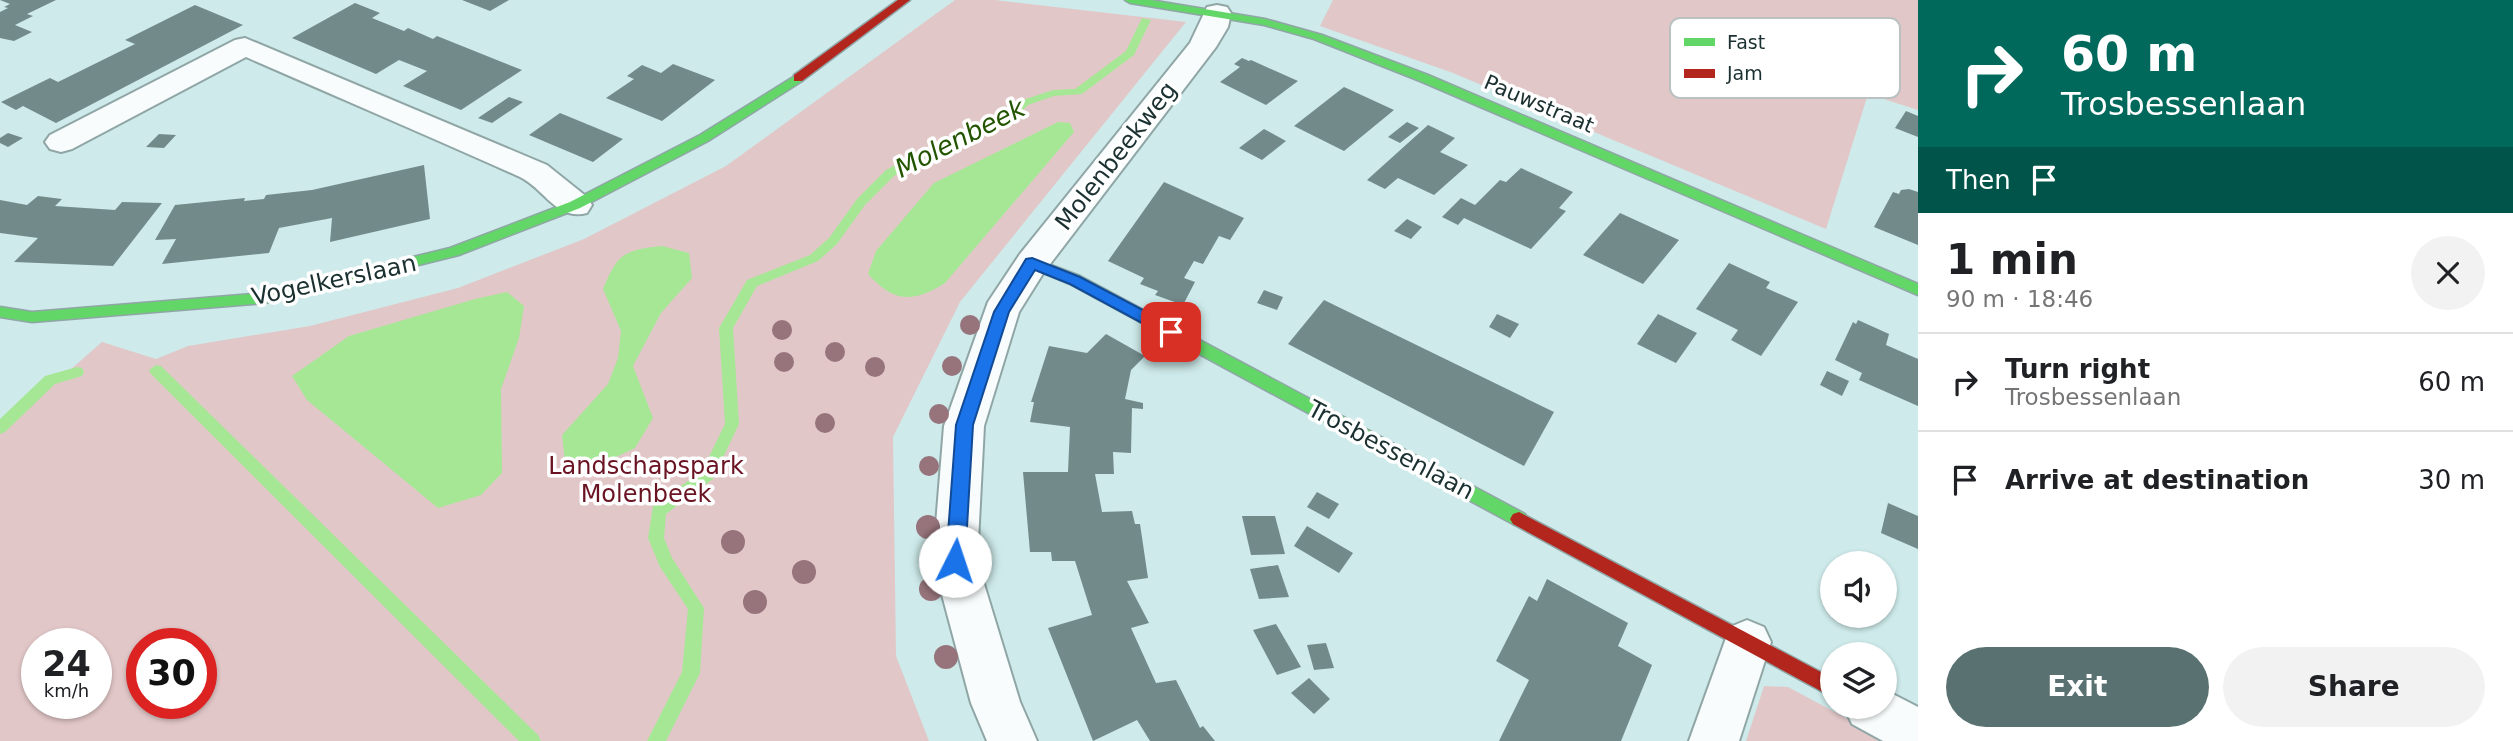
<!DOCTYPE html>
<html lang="en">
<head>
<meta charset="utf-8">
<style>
	body { margin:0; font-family:"DejaVu Sans",sans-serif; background:#f2f2f2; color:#202124; height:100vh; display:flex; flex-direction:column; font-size:26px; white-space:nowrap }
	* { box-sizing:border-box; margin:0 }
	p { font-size:23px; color:#757577 }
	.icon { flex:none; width:38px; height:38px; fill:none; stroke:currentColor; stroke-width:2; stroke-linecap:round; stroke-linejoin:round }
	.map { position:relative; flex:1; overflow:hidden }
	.details { display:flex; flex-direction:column; background:#fff; width:595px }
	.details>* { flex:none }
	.guide { background:#00695c; color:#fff; overflow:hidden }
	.controls { position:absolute; left:1820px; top:551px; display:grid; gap:14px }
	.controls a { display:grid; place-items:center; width:77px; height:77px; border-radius:50%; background:#fff; box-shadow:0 2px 5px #0004; font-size:35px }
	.speed { position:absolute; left:21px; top:628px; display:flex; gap:14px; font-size:35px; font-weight:700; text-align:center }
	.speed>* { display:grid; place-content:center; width:91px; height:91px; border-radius:50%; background:#fff; box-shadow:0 2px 5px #0004; line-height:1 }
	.speed small { font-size:18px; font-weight:400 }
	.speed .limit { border:10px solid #d22; background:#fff; color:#111 }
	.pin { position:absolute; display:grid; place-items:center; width:60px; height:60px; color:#fff; margin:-30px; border-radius:14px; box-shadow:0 4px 10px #0006 }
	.me { position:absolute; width:77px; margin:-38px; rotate:4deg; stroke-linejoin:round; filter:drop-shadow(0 0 5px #0008) }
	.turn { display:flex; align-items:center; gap:24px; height:147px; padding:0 28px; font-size:32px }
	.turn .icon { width:91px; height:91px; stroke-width:2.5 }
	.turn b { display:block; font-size:49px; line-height:60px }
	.then { display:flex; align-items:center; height:66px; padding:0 28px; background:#0003; gap:14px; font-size:26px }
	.round { display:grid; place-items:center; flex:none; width:74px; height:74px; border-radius:37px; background:#f2f2f2 }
	.summary { display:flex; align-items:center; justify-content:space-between; height:119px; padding:0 28px }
	h1 { font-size:42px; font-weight:800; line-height:52px }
	.cta { display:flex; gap:14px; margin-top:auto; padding:14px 28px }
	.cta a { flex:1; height:80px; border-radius:42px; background:#5a7171; color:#fff; font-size:28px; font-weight:800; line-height:80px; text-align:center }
	.cta a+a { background:#f2f2f2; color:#202124 }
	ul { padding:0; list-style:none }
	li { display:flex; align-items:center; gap:21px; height:98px; padding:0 28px; border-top:2px solid #e0e0e0 }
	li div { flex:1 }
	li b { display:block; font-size:26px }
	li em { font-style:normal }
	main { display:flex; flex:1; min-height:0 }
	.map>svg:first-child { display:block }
	.green { fill:#e2c7c8; fill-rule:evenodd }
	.water { fill:#a6e796 }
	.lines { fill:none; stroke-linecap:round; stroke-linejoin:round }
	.stream { fill:#a6e796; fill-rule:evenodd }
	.building { fill:#738a8a }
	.street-casing { stroke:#90a6a6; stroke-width:4 }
	.fast-casing { stroke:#90a6a6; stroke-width:3 }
	.jam-casing { stroke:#90a6a6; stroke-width:3 }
	.street { fill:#f8fcfc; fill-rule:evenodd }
	.fast { fill:#63d668; fill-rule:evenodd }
	.jam { fill:#b3261e; fill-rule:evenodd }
	.tree { fill:#97747c }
	.route { fill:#1a73e8; stroke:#114b97; stroke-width:2 }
	.labels { text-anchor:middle; stroke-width:7; stroke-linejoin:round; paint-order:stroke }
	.far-street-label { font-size:21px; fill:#1b3030; stroke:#fff }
	.street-label { font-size:24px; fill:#1b3030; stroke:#fff }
	.park-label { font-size:24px; fill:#6a1322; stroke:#fff }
	.water-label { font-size:26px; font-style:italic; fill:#235501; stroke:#fff }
	.key { fill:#fff; stroke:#bbc1c1; stroke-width:2 }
	.key-label { font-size:19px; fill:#1b3030 }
</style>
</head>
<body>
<main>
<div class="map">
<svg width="1918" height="741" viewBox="0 0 1918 741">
	<rect width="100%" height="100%" fill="#ceeaea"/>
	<!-- green -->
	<g class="green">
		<path d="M955,0H995L1186,22L960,302L893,437L896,656L929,741H0V431L102,342L156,359L188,346L310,326L458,288L584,239L726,166ZM37,644H96V704H37ZM142,644H201V704H142Z"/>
		<path d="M1333,0H1918V110L1868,94L1826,229L1453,73L1320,26Z"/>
		<path d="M1764,686L1788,687L1889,741H1746Z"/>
	</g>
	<!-- water -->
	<g class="water">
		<path d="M1058,122L1070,123L1074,132L945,283C913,303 894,303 868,274L876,251L934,183Z"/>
		<path d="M662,246L689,253L692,278L661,313L633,366L653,418L635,448L587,471L565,462L562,435L608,384L618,358L621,331L603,289C618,253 624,250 662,246Z"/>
		<path d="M507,292L524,306L519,338L501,389L502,473L481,495L438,508L307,400L292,376L349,336L475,299Z"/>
	</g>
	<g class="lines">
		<!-- stream -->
		<g class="stream">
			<path d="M1142,18L1151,20L1134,55L1082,94L1054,96L1028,105L1011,122L988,128L949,145L894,176L865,205L837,244L818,261L757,286L733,328L739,424L713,479L666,514L664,538L672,558L704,608L700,673L666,741H647L682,672L688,609L660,567L648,538L653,506L702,471L725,424L719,328L747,280L810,255L829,238L857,199L886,170L941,141L980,124L1003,118L1020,101L1053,90L1075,89L1126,51Z"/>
			<path d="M156,365L161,366L538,735L541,741H519L151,374L149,370Z"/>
			<path d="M77,367L82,368L84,372L82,376L55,384L5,432L0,434V419L45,376Z"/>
		</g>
	</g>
	<!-- building -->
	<g class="building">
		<path d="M0,0H56L27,14L33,16L15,25L32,32L14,41L0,38V12L8,8L4,7L10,4Z"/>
		<path d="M462,0H509L490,11Z"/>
		<path d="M355,3L380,13L372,18L404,31L408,28L433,39L437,36L522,70L461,110L403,86L427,71L399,60L376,74L292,38Z"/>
		<path d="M195,5L243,25L56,123L23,106L16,110L1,102L50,78L58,82L135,44L125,40Z"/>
		<path d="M1242,58L1249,61L1251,60L1298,81L1266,105L1220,82L1240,67L1234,64Z"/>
		<path d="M673,64L715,80L662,121L606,98L634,79L627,76L642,65L661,73Z"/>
		<path d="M1344,87L1394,110L1344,151L1294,126Z"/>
		<path d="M509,97L523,102L492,123L478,118Z"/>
		<path d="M1906,111L1918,116V137L1895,128Z"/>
		<path d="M560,113L623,139L593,162L529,135Z"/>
		<path d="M1407,122L1419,128L1400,143L1388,137Z"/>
		<path d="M1428,125L1455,138L1440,152L1468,165L1434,195L1398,178L1385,189L1367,180Z"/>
		<path d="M1264,129L1286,141L1262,160L1239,148Z"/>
		<path d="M8,133L23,138L8,147L0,143V138Z"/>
		<path d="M159,134L176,135L164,148L146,147Z"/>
		<path d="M424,165L430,219L330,242L332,218L279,228L269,253L162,264L176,239L155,240L175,205L245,198L244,201L264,199L266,195L312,190Z"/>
		<path d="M1521,168L1573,192L1559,208L1566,211L1531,249L1464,218L1458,225L1442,217L1461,198L1475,205L1500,180L1506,182Z"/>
		<path d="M1164,182L1244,218L1230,240L1219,236L1203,264L1194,261L1184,278L1195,282L1183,305L1155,295L1158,291L1140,284L1144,278L1108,261Z"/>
		<path d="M1909,189L1918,192V245L1874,227L1893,192L1899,194L1901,190Z"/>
		<path d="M38,196L62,199L55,206L115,210L122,202L162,203L113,266L14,262L38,238L0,233V200L27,205Z"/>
		<path d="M1620,213L1679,240L1643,284L1583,255Z"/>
		<path d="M1407,219L1422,227L1411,239L1394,231Z"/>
		<path d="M1729,263L1770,282L1766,288L1798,302L1761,356L1731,340L1738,330L1696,309Z"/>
		<path d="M1264,290L1283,297L1277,310L1257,303Z"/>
		<path d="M1324,300L1554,412L1524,466L1288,344Z"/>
		<path d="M1497,314L1519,324L1510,338L1489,327Z"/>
		<path d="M1658,314L1697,333L1676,363L1637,344Z"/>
		<path d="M1858,320L1889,334L1886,345L1918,359V406L1859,380L1862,373L1835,360L1853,322L1856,324Z"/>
		<path d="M1106,334L1145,356L1131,370L1125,399L1143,403V409L1132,408L1131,453L1113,452L1114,474H1095L1102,512L1132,511L1135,524H1140L1148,578L1127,581L1149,623L1131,628L1156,683L1176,680L1200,728L1203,726L1215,741H1150L1137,720L1093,741L1048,628L1092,615L1075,561H1052L1051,552H1030L1023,472H1068L1070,427L1030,422L1034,402H1031L1049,346L1087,353Z"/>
		<path d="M1827,371L1849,381L1842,396L1820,385Z"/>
		<path d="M1317,492L1339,504L1329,519L1307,507Z"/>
		<path d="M1888,503L1918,516V549L1881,533Z"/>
		<path d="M1242,516H1275L1285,554L1251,555Z"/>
		<path d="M1307,526L1353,553L1339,573L1294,546Z"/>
		<path d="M1278,565L1289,597L1259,599L1250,569Z"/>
		<path d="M1547,579L1628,623L1618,646L1652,665L1621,741H1499L1529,680L1496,661L1529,596L1537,601Z"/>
		<path d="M1276,624L1301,667L1277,675L1253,630Z"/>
		<path d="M1326,643L1334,668L1314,670L1307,645Z"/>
		<path d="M1309,678L1330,699L1314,714L1291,693Z"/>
	</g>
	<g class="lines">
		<defs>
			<g id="street">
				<path d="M1217,5L1227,7L1231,13L1228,27L1216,47L1044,272L1019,312L984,426L977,561L1020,702L1037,741H987L971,703L933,561L944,426L988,302L1020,254L1190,43L1207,7Z"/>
				<path d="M245,38L547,165L587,197L592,205L587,213C556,221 545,189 520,177C429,136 337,97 246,57L72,149L61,152L50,149L45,142L50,135L235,40Z"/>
				<path d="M1747,620L1764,627L1771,642L1739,741H1689L1730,627Z"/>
				<path d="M1885,690L1918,707V741H1883L1852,724L1844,707H1885Z"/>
			</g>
			<g id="fast">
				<path d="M1125,0H1150L1265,19L1322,35L1428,75L1918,284V295L1420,81L1314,39L1264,25L1130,3Z"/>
				<path d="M798,74L802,75V81L708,141L580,208L459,255L265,303L32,322L0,317V307L32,312L265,293L450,248L570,202L700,135Z"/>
				<path d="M1032,258L1080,276L1525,514L1528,519L1525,524L1519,526L1513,524L1070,284L1027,266L1025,263Z"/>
			</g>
			<g id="jam">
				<path d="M898,0H910L802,81H794V75Z"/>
				<path d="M1519,512L1832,678V697L1513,524L1510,519L1513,514Z"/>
			</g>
		</defs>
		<!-- street casing -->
		<use href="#street" class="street-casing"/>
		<!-- fast casing -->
		<use href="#fast" class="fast-casing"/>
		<!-- jam casing -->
		<use href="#jam" class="jam-casing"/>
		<!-- street -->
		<use href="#street" class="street"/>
		<!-- fast -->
		<use href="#fast" class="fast"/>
		<!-- jam -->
		<use href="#jam" class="jam"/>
	</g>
	<!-- trees -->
	<g class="tree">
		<circle cx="970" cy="325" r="10"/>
		<circle cx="782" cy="330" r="10"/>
		<circle cx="835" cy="352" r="10"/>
		<circle cx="784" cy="362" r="10"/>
		<circle cx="952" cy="366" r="10"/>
		<circle cx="875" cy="367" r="10"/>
		<circle cx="939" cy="414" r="10"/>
		<circle cx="825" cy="423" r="10"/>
		<circle cx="929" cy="466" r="10"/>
		<circle cx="928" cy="527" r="12"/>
		<circle cx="733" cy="542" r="12"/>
		<circle cx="804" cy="572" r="12"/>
		<circle cx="931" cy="589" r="12"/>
		<circle cx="755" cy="602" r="12"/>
		<circle cx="946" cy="657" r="12"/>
	</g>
	<!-- route -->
	<path class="route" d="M1032,258L1080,277L1177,328L1179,332L1177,336H1166L1070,284L1035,270L1009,312L973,425L965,561L962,566L955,569L949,566L946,561L956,425L994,312L1026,259Z"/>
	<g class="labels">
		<!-- far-street labels -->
		<g class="far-street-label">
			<text transform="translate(1539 104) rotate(23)" y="7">Pauwstraat</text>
		</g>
		<!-- street labels -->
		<g class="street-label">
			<text transform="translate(1116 156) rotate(-52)" y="8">Molenbeekweg</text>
			<text transform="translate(334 280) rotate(-12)" y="8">Vogelkerslaan</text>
			<text transform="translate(1391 450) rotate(28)" y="8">Trosbessenlaan</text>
		</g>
		<!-- park labels -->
		<g class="park-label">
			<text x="646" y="474">Landschapspark<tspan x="646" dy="28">Molenbeek</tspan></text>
		</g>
		<!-- water labels -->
		<g class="water-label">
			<text transform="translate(960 138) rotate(-27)" y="9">Molenbeek</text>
		</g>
	</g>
	<!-- legend -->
	<rect x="1670" y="18" width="230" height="80" rx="10" class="key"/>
	<rect x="1684" y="38" width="31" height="8" fill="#63d668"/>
	<rect x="1684" y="69" width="31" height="9" fill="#b3261e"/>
	<g class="key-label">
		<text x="1727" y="49">Fast</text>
		<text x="1727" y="80">Jam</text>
	</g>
</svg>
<div class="controls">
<a><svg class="icon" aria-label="sound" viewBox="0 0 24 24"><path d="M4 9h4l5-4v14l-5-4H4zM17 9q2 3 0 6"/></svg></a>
<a><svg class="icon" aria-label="layers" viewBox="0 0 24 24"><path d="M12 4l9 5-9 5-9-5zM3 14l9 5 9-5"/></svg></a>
</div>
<div class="speed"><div>24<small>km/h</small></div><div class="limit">30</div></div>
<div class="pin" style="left:1171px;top:332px;background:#d93025"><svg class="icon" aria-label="arrive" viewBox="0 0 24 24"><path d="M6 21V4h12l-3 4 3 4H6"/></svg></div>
<svg class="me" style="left:955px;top:561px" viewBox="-20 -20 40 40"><circle r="19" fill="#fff"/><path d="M0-13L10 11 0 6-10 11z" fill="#1a73e8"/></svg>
</div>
<section class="details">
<div class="guide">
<div class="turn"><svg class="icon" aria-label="right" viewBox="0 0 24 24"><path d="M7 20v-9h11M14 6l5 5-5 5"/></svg><div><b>60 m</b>Trosbessenlaan</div></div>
<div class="then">Then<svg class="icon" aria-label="arrive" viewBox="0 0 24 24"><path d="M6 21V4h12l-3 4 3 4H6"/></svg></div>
</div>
<div class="summary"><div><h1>1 min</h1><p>90 m · 18:46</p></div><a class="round"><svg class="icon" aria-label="close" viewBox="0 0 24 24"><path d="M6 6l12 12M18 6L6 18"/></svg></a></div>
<ul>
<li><svg class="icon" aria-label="right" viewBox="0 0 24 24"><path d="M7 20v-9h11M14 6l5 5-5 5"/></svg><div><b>Turn right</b><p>Trosbessenlaan</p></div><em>60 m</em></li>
<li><svg class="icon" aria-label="arrive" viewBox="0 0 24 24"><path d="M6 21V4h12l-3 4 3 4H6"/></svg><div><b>Arrive at destination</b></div><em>30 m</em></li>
</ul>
<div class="cta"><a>Exit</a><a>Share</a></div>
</section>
</main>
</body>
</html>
